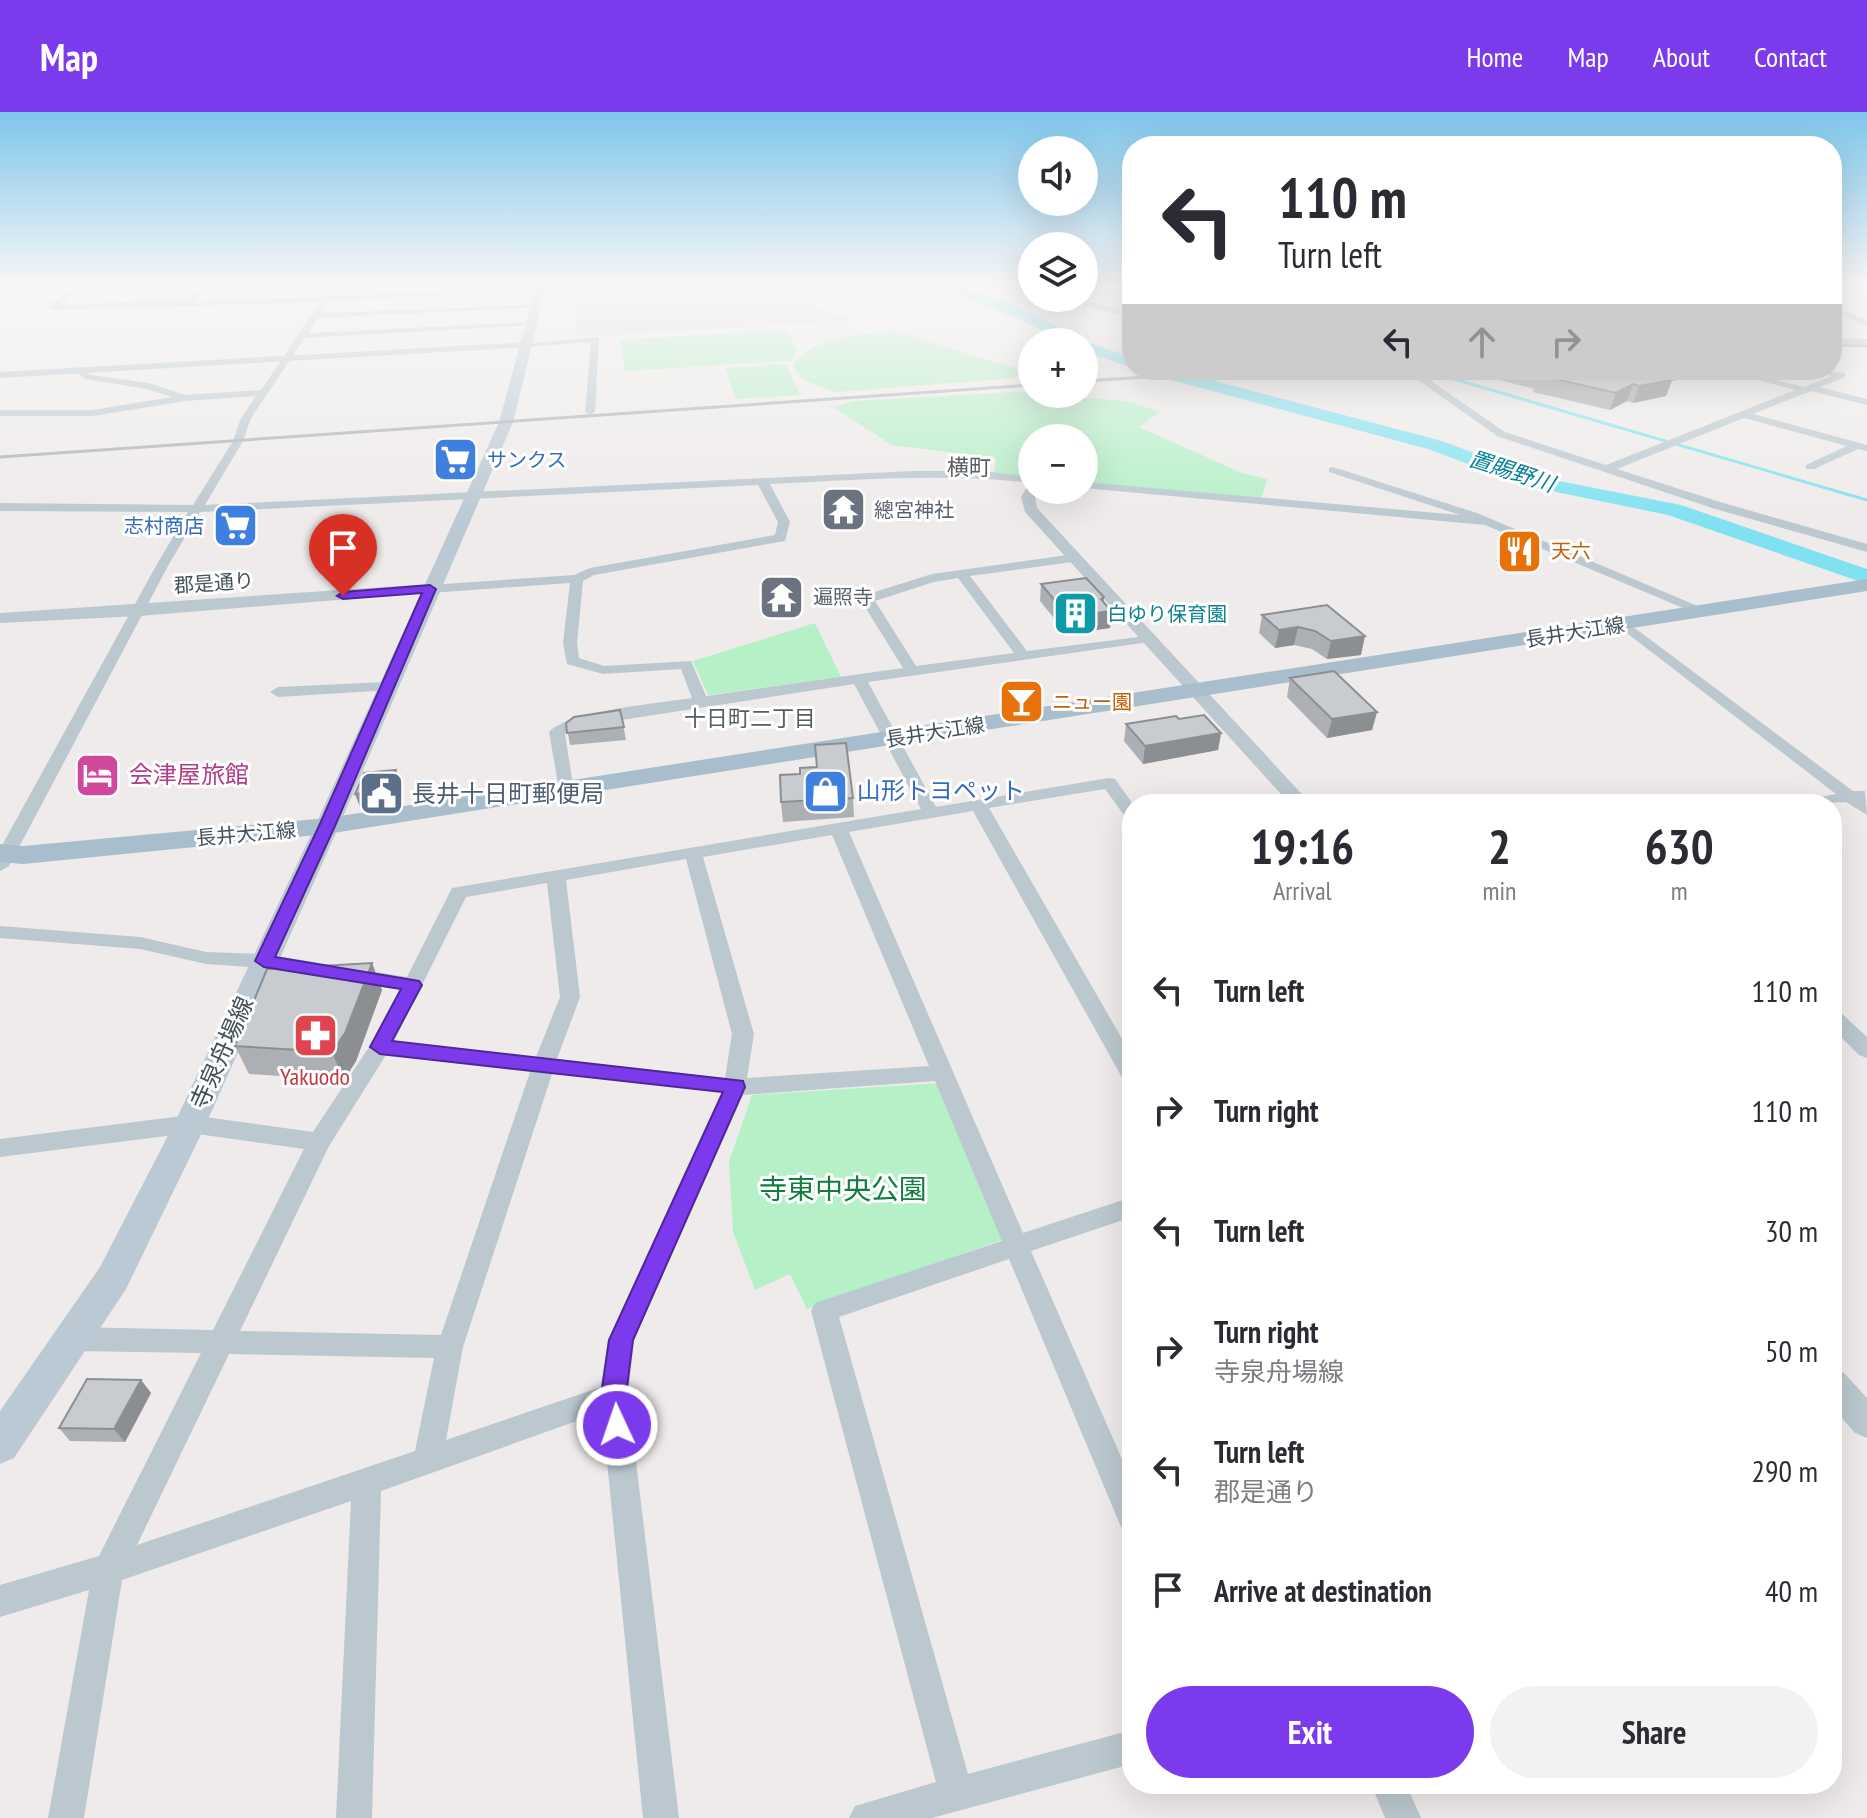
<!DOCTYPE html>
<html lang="en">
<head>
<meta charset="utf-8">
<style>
	body { margin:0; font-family:"PT Sans Narrow","Noto Sans JP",sans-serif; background:#f2f2f3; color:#2b2b33; height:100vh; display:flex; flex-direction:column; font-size:30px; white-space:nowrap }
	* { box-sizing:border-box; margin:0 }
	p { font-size:26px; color:#7c7c81 }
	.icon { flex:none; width:44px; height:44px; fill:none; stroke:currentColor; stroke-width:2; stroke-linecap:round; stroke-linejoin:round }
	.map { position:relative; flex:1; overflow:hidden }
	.sheet { position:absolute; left:1122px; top:682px; width:720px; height:1000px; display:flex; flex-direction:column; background:#fff; border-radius:32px; box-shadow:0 8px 32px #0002 }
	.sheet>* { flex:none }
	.top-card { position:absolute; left:1122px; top:24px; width:720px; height:244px; border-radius:32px; box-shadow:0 8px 32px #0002; background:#fff; color:#2b2b33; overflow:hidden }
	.fabs { position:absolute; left:1018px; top:24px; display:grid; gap:16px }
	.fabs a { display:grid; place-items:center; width:80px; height:80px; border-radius:50%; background:#fff; box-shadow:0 8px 32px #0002; font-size:40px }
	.pin { position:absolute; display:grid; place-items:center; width:68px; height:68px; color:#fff; margin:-82px -34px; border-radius:50% 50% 50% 0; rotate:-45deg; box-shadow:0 0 8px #0007 }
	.pin .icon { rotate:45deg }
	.me { position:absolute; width:88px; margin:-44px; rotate:357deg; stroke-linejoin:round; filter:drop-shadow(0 0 6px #0008) }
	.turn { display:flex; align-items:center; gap:28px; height:168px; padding:0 24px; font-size:36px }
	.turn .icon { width:104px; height:104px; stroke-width:2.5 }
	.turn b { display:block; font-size:56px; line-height:68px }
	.lanes { display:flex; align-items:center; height:76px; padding:0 24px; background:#0003; justify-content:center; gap:40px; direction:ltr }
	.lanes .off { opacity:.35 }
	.eta { display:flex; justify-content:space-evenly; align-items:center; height:136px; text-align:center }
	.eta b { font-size:48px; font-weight:700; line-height:56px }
	.primary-button { display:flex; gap:16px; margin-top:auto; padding:16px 24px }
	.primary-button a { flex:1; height:92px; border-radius:48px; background:#7c3aed; color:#fff; font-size:32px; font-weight:700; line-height:92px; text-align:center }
	.primary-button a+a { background:#f2f2f3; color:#2b2b33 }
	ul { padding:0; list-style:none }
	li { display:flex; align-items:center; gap:24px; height:120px; padding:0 24px }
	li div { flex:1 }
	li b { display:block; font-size:30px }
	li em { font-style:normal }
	header { display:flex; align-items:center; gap:48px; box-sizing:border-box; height:112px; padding:0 40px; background:#7c3aed; color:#fff }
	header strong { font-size:38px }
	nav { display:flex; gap:44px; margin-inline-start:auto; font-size:28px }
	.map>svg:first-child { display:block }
	.education { fill:#e0dcdd }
	.green { fill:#b5f0c7 }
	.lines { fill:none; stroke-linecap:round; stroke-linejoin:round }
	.stream { stroke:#80e2f0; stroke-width:3 }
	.river { fill:#80e2f0; fill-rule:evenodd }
	.minor { fill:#bbc8cf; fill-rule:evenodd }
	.tertiary { fill:#bbc8cf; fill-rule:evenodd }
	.secondary { fill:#bac9d4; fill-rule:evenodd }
	.primary { fill:#a9becd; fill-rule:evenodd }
	.rail { stroke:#adb1b7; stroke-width:3 }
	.wall { fill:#acafb4 }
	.shaded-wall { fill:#8c8f92 }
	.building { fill:#c8ccd1; stroke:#8c8f92; stroke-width:2 }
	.route { fill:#7c3aed; stroke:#51269a; stroke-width:2 }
	.labels { text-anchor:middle; stroke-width:6; stroke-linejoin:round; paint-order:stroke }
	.far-shop-label { font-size:20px; fill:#366cbe; stroke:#fff; text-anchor:start }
	.far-worship-label { font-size:20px; fill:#5b616d; stroke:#fff; text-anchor:start }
	.far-food-label { font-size:20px; fill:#c56008; stroke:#fff; text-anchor:start }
	.far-street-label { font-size:20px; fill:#43515a; stroke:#fff }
	.far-culture-label { font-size:20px; fill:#0d838f; stroke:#fff; text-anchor:start }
	.far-neighbourhood-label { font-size:22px; fill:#585d61; stroke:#fff }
	.far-water-label { font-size:22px; font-style:italic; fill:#068294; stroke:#fff }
	.hotel-label { font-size:24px; fill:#b23c85; stroke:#fff; text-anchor:start }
	.shop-label { font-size:24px; fill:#366cbe; stroke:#fff; text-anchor:start }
	.service-label { font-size:24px; fill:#4e5e75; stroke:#fff; text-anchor:start }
	.street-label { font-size:24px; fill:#43515a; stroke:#fff }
	.health-label { font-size:24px; fill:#be3a42; stroke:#fff }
	.near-park-label { font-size:28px; fill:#117d3f; stroke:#fff }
</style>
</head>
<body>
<header>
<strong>Map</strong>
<nav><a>Home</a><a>Map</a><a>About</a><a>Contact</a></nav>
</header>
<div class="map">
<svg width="1867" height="1706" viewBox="0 0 1867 1706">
	<rect width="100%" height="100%" fill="#efebeb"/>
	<!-- education -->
	<path class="education" d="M579,171H734L857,208L576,225Z"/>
	<!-- green -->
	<g class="green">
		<path d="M787,218L797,239L790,249L625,259L620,228Z"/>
		<path d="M898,220L1022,258L1015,266L836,280L803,268L793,253C817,222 862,222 898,220Z"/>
		<path d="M786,252L800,283L736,287L725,256Z"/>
		<path d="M1031,279L1032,282L1127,289L1160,300L1139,315L1242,361L1267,367L1261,388L1084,370V326H1032V365L994,361L996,346L892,333L833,295L855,289Z"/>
		<path d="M815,511L841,565L708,583L693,549Z"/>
		<path d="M941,971L1005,1127L807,1197L790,1162L755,1178L733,1120L729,1050L752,983Z"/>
	</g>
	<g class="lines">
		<!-- stream -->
		<path class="stream" d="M1423,258L1867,388"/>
		<!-- river -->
		<g class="river">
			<path d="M924,171C975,168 1041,207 1085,229C1100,236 1117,240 1132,245V256L1084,239V230H1066L1019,207Z"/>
			<path d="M1147,258H1174L1442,329L1539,365L1681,393L1867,457V472L1668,403L1527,374L1428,337L1149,262Z"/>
		</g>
		<!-- minor -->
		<g class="minor">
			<path d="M87,171L60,193L188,187L203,171H211L193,190L323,185L331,171H339L331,184L574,174L578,176L328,189L321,201L535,193L539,195L318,206L309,221L531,210L535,213L305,226L251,306L243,329L205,393L912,359H983L1032,365V371C945,361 857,368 770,372L790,410L785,429L594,463L583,469L577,531L579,546L604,554L691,549L706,584L903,556L860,487L862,484L932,462L1074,442L1079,443V449L970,464L1027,539L1154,523L1156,526L1149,530L868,570L936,695L1109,666L1115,667L1133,692L1132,707L1126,706L1105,677L989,696L1132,944V971L1124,969L973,699L849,720L1023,1121L1132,1085V1105L1031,1139L1132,1370V1420L1121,1415L1009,1147L839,1205L968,1662L1132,1618V1652L932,1706H849L855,1694L936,1670L811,1199L815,1191L1002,1129L935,969L743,983L634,1228L628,1283L679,1706H643L602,1300L381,1379L372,1706H336L351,1389L122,1468L84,1706H48L89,1478L0,1505V1473L99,1444L201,1241L74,1239L65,1235L61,1227L65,1219L74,1215L213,1218L304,1037L190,1021L0,1045V1027L190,1003L313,1020L371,932L400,878L264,856L206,852L140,837L0,826V814L140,825L206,840L264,842L407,865L452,776L921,697L854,572L576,615L565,622L574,679L566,684L560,683L549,620C569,599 660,591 692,586L681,557L603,562L567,552L563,531L570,471L430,481L423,477L430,473L574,463L590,456L775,423L778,410L758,373L200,400L169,452L9,754L0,759V737L157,452L188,400L0,399V391L193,393L233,329L241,306L256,284L185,289L93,304H0V298H93L172,285L147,277L85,267L73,258L78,255L91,263L149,271L185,283L261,278L320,190L51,198L48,194L72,176L0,178V174ZM958,466L1014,541L916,554L875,489L934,470ZM832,723L929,954L747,966L754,922L703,745ZM686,747L732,922L725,966L557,947L580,885L566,768ZM547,771L560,885L536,945L394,929L466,785ZM386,943L530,960L441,1223L240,1219L329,1034ZM552,962L721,981L608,1228L601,1275L446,1328L463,1235ZM229,1242L434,1246L415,1339L137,1433Z"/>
			<path d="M994,171L1032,177V181L995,173Z"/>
			<path d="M1057,186H1071L1132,200V206Z"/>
			<path d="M1832,194L1867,208V214L1832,199Z"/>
			<path d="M599,225L595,300L590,303L585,300L591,230L526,235L522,232Z"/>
			<path d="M1832,226L1867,227V233L1832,232Z"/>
			<path d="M1404,258H1415L1505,320L1606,353L1795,278L1721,258H1737L1804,275L1832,264L1816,258L1845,261V265L1820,275L1867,287V293L1811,279L1753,302L1867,333V339L1858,337L1814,357H1806V353L1847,334L1744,306L1617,357L1720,390L1867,432V440L1712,396L1497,324Z"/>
			<path d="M1333,355L1477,401L1707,498L1695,501L1485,413L1084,376V370L1460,403L1329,360V356Z"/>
			<path d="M1624,508L1853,679H1865L1867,703L1846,690L1802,692L1805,688L1836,682L1619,515V509Z"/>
			<path d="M386,570L394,575L391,578L278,585L270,580L278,575Z"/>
			<path d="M1832,897L1839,899L1867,925V946L1859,943L1832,916Z"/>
			<path d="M1371,1672H1406L1421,1706H1385Z"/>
		</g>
		<!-- tertiary -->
		<g class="tertiary">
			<path d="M530,230V234L526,235L0,266V260Z"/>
			<path d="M1032,374V378H1039L1035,385L1037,396L1311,692H1290L1025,400L1021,385L1027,375Z"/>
			<path d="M430,472L438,477L436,480L139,504L0,511V501Z"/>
			<path d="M1832,1257L1844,1261L1867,1286V1326L1855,1321L1832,1295Z"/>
		</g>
		<!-- secondary -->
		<path class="secondary" d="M537,171H547L513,310L339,714L206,1012L126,1177L14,1346L0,1352V1299L100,1155L174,1012L315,714L499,310Z"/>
		<!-- primary -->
		<path class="primary" d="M1867,467V479L327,722L23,752L0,750V732L23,734L327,706Z"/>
		<!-- rail -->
		<g class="rail">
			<path d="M1832,233L1867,234"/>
			<path d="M1084,269L1255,258"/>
			<path d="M0,345L1032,273"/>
		</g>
	</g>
	<!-- wall -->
	<g class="wall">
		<path d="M1503,258H1644L1672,268L1666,284L1633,291L1627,289L1610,298L1533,280L1534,277L1500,268Z"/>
		<path d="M1041,472L1104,491L1111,499L1110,516L1067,522L1040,489Z"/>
		<path d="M1327,493L1361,543L1327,547L1312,537L1294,533L1275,536L1259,521L1262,503Z"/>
		<path d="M1290,566L1377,600L1372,618L1327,626L1287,585Z"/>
		<path d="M620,598L626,628L570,633L566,611Z"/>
		<path d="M1179,607L1221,621L1218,638L1143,652L1124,629L1126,612Z"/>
		<path d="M853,686L854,705L783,710L781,690Z"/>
		<path d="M372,851L382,878L356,949L344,968L249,962L235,934Z"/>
		<path d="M141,1268L151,1281L125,1330L70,1329L59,1316Z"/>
	</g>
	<!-- shaded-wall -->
	<g class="shaded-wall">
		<path d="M1672,268L1666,284L1633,291L1639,274Z"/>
		<path d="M1633,272L1627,289L1610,298L1616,281Z"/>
		<path d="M1104,485L1103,500L1111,499L1110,516L1067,522L1069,505Z"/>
		<path d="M1298,515L1294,533L1275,536L1279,518Z"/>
		<path d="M1365,524L1361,543L1327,547L1331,529Z"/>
		<path d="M1377,600L1372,618L1327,626L1332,607Z"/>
		<path d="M1221,621L1218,638L1143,652L1145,634Z"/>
		<path d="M396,658L400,671L395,689L360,695L355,682Z"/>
		<path d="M372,851L382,878L356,949L344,968L332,940Z"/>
		<path d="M141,1268L151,1281L125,1330L114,1317Z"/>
	</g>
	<!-- building -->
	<g class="building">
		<path d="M1530,258H1644L1672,268L1639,274L1633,272L1616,281L1538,263L1541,261Z"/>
		<path d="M1086,466L1104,485L1101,487L1111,499L1069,505L1041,472Z"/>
		<path d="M1327,493L1365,524L1331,529L1315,519L1298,515L1279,518L1262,503Z"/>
		<path d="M1334,559L1377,600L1332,607L1290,566Z"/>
		<path d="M620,598L624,615L567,621L566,611L574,605Z"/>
		<path d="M1204,603L1221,621L1145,634L1126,612L1176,604L1179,607Z"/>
		<path d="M846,631L853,686L781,690L780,663L800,662V656L817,655L815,633Z"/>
		<path d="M396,658L391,676L355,682L364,661Z"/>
		<path d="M372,851L345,921L332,940L235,934L267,857Z"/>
		<path d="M87,1267L141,1268L114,1317L59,1316Z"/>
	</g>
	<!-- sky -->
	<linearGradient id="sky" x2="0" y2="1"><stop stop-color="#7ec6eb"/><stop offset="0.42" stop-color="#f8f6f6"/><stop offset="1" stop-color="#f8f6f6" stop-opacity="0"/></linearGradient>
	<rect width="1867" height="409" fill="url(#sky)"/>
	<!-- route -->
	<path class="route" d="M430,473L436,477L335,714L275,845L419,869L422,873L392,929L743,969L745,975L633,1228L626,1283L630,1313L626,1321L617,1325L608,1321L601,1283L609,1228L723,980L380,942L370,935L401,877L264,855L255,849L319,714L422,481L343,487L337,484L343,480Z"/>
	<!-- icons -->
	<defs>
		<symbol id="supermarket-square" viewBox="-11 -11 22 22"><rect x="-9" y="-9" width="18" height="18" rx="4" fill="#3f7fe0" stroke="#fff"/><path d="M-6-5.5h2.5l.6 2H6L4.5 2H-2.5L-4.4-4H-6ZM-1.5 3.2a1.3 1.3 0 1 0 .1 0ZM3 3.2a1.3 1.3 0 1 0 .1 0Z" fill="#fff"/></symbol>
		<symbol id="temple-square" viewBox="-11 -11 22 22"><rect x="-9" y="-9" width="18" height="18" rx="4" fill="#6b7280" stroke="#fff"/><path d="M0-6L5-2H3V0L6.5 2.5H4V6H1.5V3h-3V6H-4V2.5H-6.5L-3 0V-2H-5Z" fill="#fff"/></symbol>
		<symbol id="restaurant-square" viewBox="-11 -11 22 22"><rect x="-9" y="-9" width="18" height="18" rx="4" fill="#e8710a" stroke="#fff"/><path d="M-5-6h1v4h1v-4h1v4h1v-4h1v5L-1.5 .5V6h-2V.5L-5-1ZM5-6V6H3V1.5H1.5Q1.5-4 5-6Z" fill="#fff"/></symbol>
		<symbol id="building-square" viewBox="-11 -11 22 22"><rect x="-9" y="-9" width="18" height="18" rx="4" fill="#0f9aa8" stroke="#fff"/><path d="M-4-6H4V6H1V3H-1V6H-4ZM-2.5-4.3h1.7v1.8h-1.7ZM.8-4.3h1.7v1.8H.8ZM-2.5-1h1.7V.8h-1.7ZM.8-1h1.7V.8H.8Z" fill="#fff"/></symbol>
		<symbol id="bar-square" viewBox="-11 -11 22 22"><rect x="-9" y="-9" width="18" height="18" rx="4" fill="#e8710a" stroke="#fff"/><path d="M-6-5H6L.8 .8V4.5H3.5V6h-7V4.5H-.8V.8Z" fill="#fff"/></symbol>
		<symbol id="hotel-square" viewBox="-11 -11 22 22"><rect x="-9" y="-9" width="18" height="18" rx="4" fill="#d1479c" stroke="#fff"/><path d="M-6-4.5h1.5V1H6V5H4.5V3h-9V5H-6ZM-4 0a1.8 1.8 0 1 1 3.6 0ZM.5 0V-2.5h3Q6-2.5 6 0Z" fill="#fff"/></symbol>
		<symbol id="shop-square" viewBox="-11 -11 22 22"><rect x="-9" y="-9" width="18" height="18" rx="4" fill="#3f7fe0" stroke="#fff"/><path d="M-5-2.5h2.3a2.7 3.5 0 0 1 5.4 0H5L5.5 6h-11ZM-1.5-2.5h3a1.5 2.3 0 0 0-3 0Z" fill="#fff"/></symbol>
		<symbol id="civic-square" viewBox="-11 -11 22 22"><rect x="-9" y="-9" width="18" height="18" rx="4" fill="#5c6f8a" stroke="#fff"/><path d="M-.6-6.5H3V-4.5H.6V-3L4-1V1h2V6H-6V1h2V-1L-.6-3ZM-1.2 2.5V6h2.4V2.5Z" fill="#fff"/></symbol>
		<symbol id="pharmacy-square" viewBox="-11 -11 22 22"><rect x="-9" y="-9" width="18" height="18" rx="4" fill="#e0444e" stroke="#fff"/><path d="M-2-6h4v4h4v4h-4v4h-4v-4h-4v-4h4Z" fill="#fff"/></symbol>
	</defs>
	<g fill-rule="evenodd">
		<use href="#supermarket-square" x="430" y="322" width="51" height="51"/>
		<use href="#temple-square" x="818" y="372" width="51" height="51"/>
		<use href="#supermarket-square" x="210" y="388" width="51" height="51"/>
		<use href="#restaurant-square" x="1494" y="414" width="51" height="51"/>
		<use href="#temple-square" x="756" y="460" width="51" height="51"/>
		<use href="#building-square" x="1050" y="476" width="51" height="51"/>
		<use href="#bar-square" x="996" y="564" width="51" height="51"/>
		<use href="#hotel-square" x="72" y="638" width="51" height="51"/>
		<use href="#shop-square" x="800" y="654" width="51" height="51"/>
		<use href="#civic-square" x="356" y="656" width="51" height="51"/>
		<use href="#pharmacy-square" x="290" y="898" width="51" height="51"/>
	</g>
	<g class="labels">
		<!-- far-shop labels -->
		<g class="far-shop-label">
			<text x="487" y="355">サンクス</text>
			<text x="204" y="421" text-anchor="end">志村商店</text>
		</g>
		<!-- far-worship labels -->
		<g class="far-worship-label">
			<text x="874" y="405">總宮神社</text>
			<text x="813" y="492">遍照寺</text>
		</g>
		<!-- far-food labels -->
		<g class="far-food-label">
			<text x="1551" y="446">天六</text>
			<text x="1052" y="597">ニュー園</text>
		</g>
		<!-- far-street labels -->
		<g class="far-street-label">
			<text transform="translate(214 471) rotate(-4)" y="7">郡是通り</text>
			<text transform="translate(1575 520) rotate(-9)" y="7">長井大江線</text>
			<text transform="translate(935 620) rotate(-9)" y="7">長井大江線</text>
			<text transform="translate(246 722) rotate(-5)" y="7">長井大江線</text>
		</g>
		<!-- far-culture labels -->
		<g class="far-culture-label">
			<text x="1107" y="509">白ゆり保育園</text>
		</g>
		<!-- far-neighbourhood labels -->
		<g class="far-neighbourhood-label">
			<text x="969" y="363">横町</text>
			<text x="750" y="614">十日町二丁目</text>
		</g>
		<!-- far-water labels -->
		<g class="far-water-label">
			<text transform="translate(1512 359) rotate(18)" y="8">置賜野川</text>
		</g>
		<!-- hotel labels -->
		<g class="hotel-label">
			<text x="129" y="671">会津屋旅館</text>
		</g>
		<!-- shop labels -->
		<g class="shop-label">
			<text x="857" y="687">山形トヨペット</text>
		</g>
		<!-- service labels -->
		<g class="service-label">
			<text x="412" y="690">長井十日町郵便局</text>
		</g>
		<!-- street labels -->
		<g class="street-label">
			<text transform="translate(222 941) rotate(-66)" y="8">寺泉舟場線</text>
		</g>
		<!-- health labels -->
		<g class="health-label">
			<text x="315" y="973">Yakuodo</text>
		</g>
		<!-- near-park labels -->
		<g class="near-park-label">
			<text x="843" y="1087">寺東中央公園</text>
		</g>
	</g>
</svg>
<div class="fabs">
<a><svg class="icon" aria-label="sound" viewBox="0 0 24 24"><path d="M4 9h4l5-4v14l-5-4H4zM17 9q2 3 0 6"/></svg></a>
<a><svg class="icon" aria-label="layers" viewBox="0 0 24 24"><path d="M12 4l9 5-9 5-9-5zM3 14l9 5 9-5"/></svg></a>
<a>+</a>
<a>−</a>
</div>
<div class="pin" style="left:343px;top:484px;background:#d93025"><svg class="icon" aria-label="arrive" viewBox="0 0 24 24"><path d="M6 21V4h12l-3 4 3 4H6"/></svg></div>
<svg class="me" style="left:617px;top:1313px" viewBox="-20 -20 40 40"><circle r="17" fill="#7c3aed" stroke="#fff" stroke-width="3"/><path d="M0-11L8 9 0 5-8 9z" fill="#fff"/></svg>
<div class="top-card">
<div class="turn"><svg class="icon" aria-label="left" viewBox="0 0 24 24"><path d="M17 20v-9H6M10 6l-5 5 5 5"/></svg><div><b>110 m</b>Turn left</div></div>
<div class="lanes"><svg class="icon" aria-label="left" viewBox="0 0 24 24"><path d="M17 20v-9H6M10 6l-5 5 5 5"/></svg><svg class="icon off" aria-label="ahead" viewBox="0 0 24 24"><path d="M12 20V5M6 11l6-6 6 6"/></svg><svg class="icon off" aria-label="right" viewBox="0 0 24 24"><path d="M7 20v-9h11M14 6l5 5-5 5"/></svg></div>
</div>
<section class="sheet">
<div class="eta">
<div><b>19:16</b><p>Arrival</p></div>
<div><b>2</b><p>min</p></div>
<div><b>630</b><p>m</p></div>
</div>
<ul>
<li><svg class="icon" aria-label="left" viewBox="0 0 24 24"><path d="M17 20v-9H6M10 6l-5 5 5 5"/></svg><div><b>Turn left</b></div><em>110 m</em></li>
<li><svg class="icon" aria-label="right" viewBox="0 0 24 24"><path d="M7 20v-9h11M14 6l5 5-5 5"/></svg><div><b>Turn right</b></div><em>110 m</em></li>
<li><svg class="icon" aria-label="left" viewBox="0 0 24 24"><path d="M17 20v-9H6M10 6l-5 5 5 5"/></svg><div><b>Turn left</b></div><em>30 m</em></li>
<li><svg class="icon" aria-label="right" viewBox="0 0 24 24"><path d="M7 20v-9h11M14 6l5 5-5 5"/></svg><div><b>Turn right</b><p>寺泉舟場線</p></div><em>50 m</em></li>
<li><svg class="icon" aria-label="left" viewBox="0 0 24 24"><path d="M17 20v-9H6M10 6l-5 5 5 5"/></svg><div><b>Turn left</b><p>郡是通り</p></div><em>290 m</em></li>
<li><svg class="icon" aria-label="arrive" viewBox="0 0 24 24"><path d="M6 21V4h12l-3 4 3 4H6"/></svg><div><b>Arrive at destination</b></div><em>40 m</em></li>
</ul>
<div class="primary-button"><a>Exit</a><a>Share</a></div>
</section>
</div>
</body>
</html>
